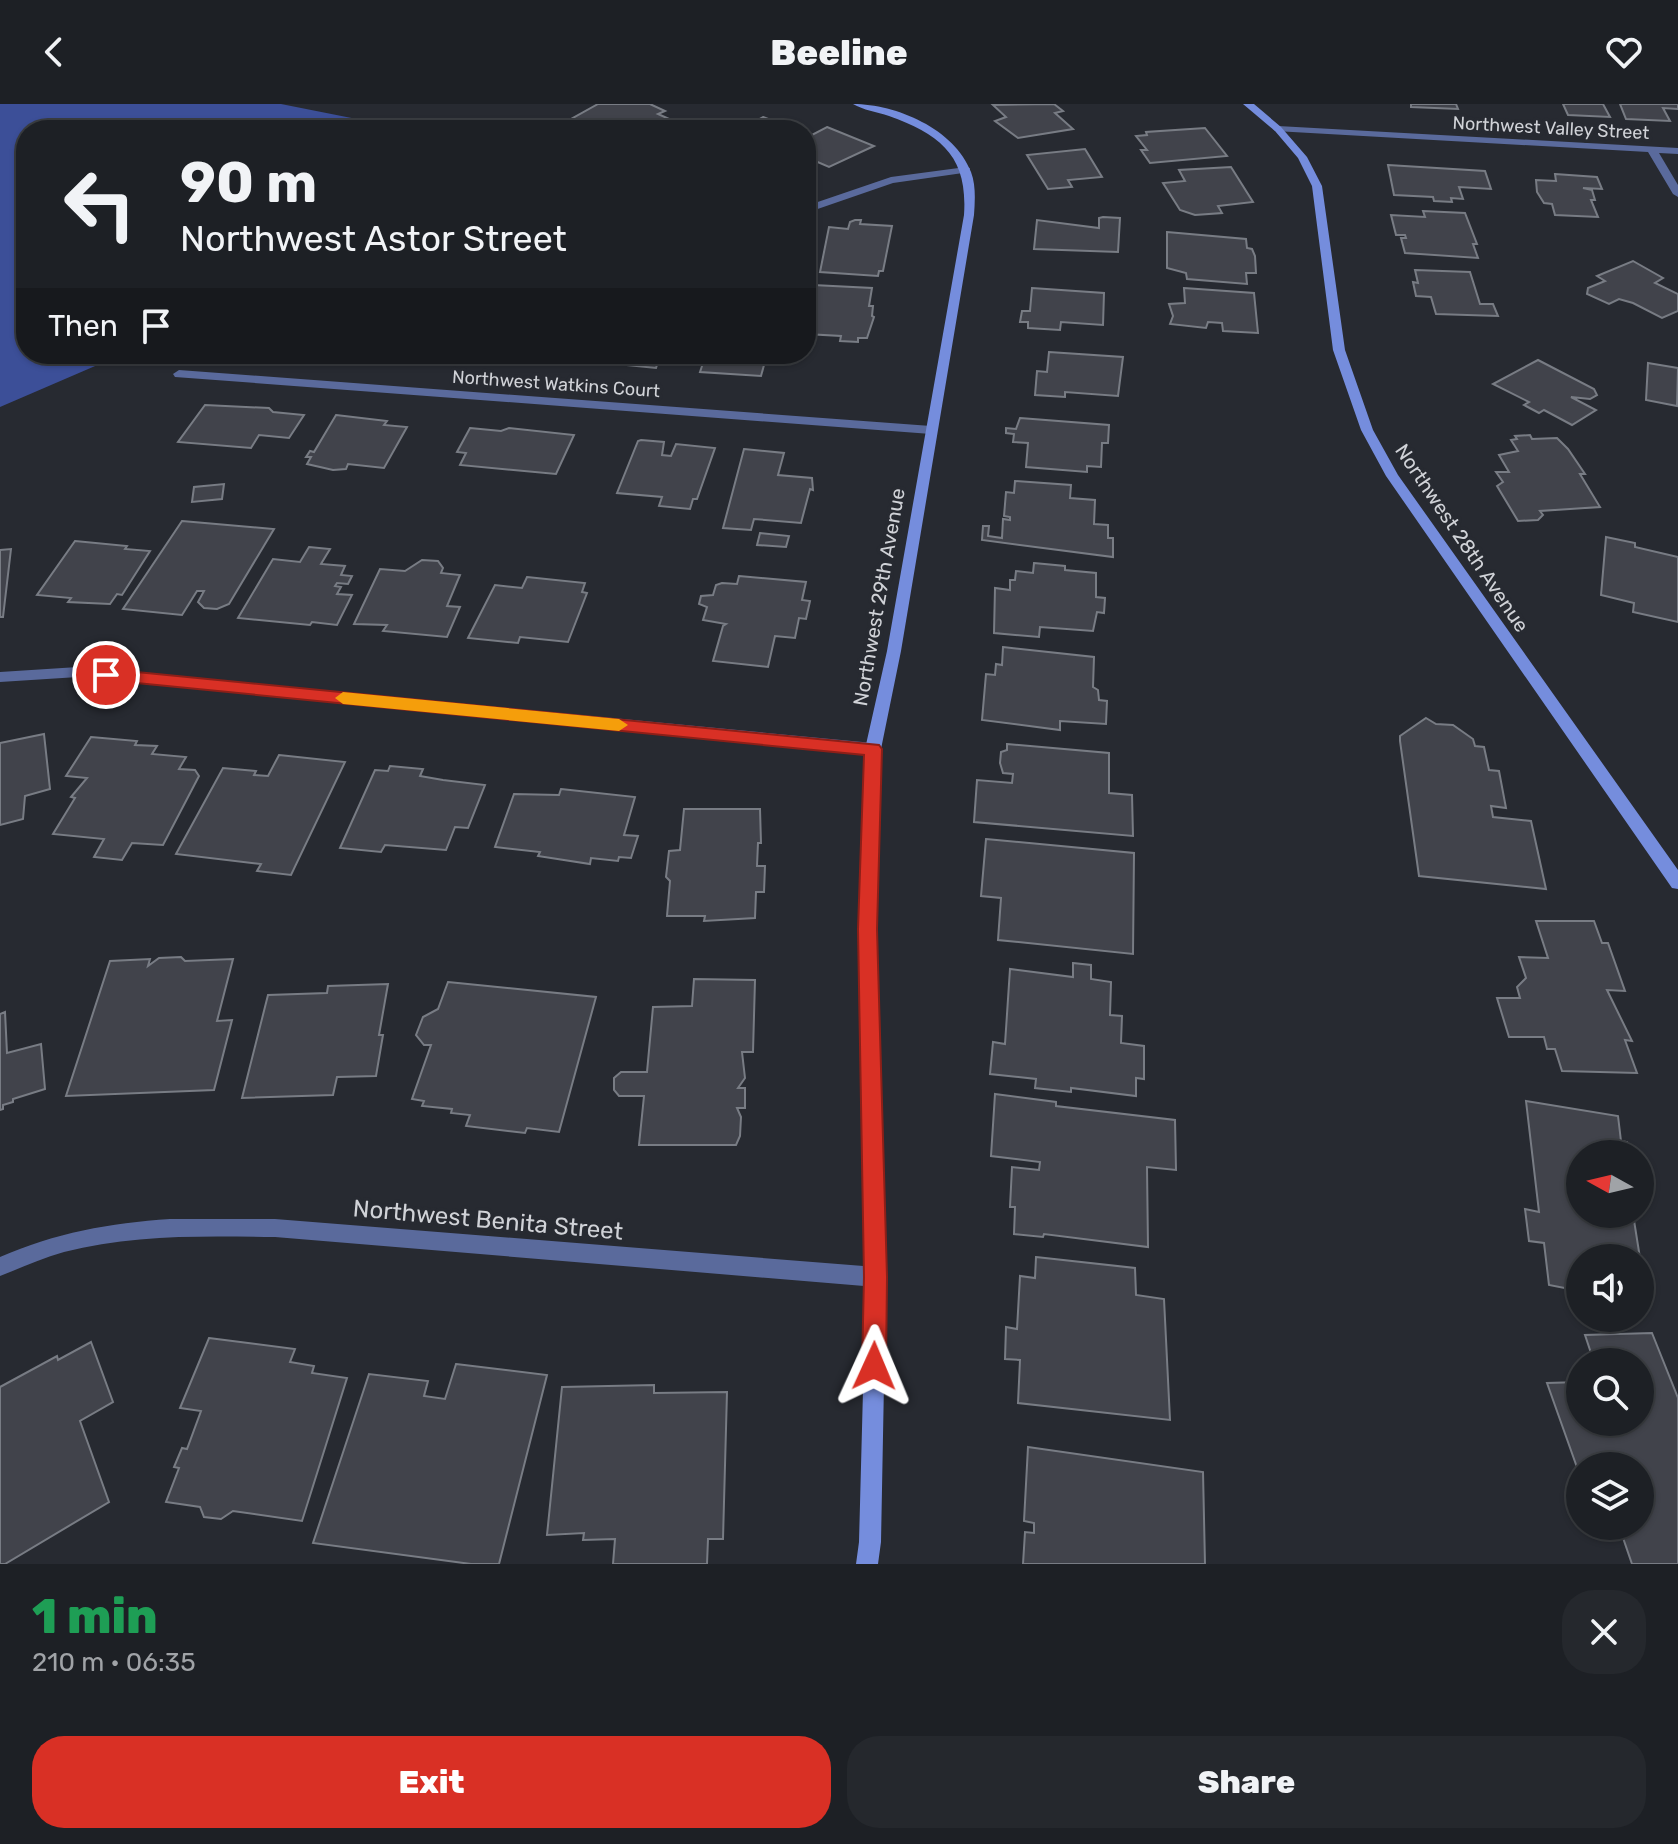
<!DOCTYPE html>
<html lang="en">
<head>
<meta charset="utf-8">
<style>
	body { margin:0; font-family:Rubik,sans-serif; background:#25282d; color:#f1f3f6; height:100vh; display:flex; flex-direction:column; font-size:30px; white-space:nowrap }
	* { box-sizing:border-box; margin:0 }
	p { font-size:26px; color:#a0a3a7 }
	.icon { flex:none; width:44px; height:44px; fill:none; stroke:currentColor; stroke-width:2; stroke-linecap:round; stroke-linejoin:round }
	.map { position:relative; height:1460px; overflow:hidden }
	.sheet { display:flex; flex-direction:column; background:#1d2025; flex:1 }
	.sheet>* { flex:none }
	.top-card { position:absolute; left:16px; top:16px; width:800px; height:244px; border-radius:32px; box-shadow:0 2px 6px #0004,0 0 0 2px #3b3e42; background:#1d2025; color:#f1f3f6; overflow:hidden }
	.needle { width:52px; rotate:278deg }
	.tools { position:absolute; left:1566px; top:1036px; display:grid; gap:16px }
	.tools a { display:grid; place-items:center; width:88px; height:88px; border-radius:50%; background:#1d2025; box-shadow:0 2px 6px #0004,0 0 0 2px #3b3e42; font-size:40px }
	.pin { position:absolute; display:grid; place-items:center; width:68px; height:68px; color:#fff; margin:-34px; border:4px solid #fff; border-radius:50%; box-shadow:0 2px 8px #0007 }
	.me { position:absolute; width:88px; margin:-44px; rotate:1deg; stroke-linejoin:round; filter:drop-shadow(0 0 6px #0008) }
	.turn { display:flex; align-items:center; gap:28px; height:168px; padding:0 32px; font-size:36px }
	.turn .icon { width:104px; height:104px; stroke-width:2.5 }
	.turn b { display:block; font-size:56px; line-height:68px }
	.then { display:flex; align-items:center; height:76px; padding:0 32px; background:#0003; gap:16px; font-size:30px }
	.round { display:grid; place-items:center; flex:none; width:84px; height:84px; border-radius:32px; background:#25282d }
	.summary { display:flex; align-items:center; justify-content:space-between; height:136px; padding:0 32px }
	h1 { font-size:48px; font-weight:800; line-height:60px; color:#1e9e55 }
	.button { display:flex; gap:16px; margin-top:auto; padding:16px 32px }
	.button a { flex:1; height:92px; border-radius:32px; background:#d93025; color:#fff; font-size:32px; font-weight:800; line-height:92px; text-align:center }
	.button a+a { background:#25282d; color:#f1f3f6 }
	header { display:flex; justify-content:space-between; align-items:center; height:104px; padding:0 32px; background:#1d2025; font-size:36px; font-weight:800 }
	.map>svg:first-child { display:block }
	.forest { fill:#3c4f98 }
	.building { fill:#41434b; stroke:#787c84; stroke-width:2 }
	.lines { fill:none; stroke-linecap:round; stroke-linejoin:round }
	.street { fill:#5a6a9c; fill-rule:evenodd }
	.secondary { fill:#758ddd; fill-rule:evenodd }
	.route { fill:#d93025; stroke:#8d1f18; stroke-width:2 }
	.slow { fill:#f59e0b }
	.labels { text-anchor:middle; stroke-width:7; stroke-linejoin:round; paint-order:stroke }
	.far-street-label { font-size:18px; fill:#d0d2d7; stroke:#272a31 }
	.street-label { font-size:20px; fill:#d0d2d7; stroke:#272a31 }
	.near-street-label { font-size:24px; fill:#d0d2d7; stroke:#272a31 }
</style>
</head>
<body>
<header><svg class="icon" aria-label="back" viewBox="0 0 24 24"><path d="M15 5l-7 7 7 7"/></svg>Beeline<svg class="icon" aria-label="heart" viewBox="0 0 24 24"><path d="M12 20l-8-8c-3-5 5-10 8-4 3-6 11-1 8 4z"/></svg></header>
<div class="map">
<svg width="1678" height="1460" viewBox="0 0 1678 1460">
	<rect width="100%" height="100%" fill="#272a31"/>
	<!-- forest -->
	<path class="forest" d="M0,0H281L412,26H26V250H123L0,303Z"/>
	<!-- building -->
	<g class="building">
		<path d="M598,0H650L665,7L658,10L667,14L644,24L635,20L623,26L598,17L589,21L573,14Z"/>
		<path d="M1054,0L1063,7L1055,9L1073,25L1018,34L995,17L1006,13L993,1Z"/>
		<path d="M1411,0H1456L1458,5L1411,3Z"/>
		<path d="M1563,0H1603L1610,13L1568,11Z"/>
		<path d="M1620,0H1678V5L1663,4L1670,17L1626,15Z"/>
		<path d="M763,13L797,26H740Z"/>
		<path d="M827,23L874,42L829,63L806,53V38L810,36L806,34Z"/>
		<path d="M1205,24L1227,52L1150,59L1141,46H1147L1136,32L1147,31L1146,28Z"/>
		<path d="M1085,45L1102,73L1068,76L1072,83L1048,85L1027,51Z"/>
		<path d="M1388,61L1485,67L1491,85L1459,83L1463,95L1451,94L1452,98L1434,97L1433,93L1394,91Z"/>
		<path d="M1231,63L1253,98L1218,102L1222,109L1195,111L1180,106L1163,79L1185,77L1179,66Z"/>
		<path d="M1555,70L1597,73L1602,85L1583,84L1592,86L1595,96H1591L1598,113L1555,111L1552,100L1544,99L1537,88L1536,76L1556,77Z"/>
		<path d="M1423,107L1465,109L1477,140H1473L1478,154L1405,149L1401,134H1406L1405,131H1396L1391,111L1425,113Z"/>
		<path d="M1103,113L1120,114L1118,148L1034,145L1037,116L1099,124V114Z"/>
		<path d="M855,116H861L860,120L892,122L883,167H879L878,172L820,168L829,123L848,125L850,118Z"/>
		<path d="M1167,128L1246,135L1247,144L1252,145L1255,152L1256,169H1246L1247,180L1187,175L1186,169L1167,164Z"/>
		<path d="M1633,157L1663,174L1655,179L1678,190V207L1662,214L1633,199L1619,195L1609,200L1587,190L1588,184L1605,177L1597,172Z"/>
		<path d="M1415,166L1470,168L1480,200H1493L1498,212L1436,210L1431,193L1416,192L1413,178L1418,179Z"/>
		<path d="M813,181L872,184L869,202H873L872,212L874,213L867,234H858V238L840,237L841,232L806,230V197H809Z"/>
		<path d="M1032,184L1104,189L1103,221L1061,218L1060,226L1028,224V218H1020L1022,207H1030Z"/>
		<path d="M1184,184L1254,189L1258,229L1223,227L1222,219L1208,218L1206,224L1170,220L1173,212L1169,200L1185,199Z"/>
		<path d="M1049,248L1123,253L1118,292L1065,288V293L1035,291L1037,267L1047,268Z"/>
		<path d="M586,250H675L671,259L658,258L656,264L605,259L606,256L585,254Z"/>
		<path d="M706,250H767L761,272L700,268Z"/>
		<path d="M1538,256L1594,285L1597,291L1590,295L1571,293L1596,306L1572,321L1544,306L1539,309L1524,301L1529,298L1493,280Z"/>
		<path d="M1648,259L1678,264L1677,302L1646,296Z"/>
		<path d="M205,301L269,304L273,308L304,311L289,334L259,331L251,344L178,338Z"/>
		<path d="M336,311L387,317L384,321L407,323L384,364L348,360L346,365L333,366L307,360L311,353H306L310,347L314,348Z"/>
		<path d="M1020,314L1109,321L1108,339H1102L1101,363L1087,362V368L1026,363L1028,339L1013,338L1014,330L1006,329V324L1016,325Z"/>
		<path d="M470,324L501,327L509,324L574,331L556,370L460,361L466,349L457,348Z"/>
		<path d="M1530,331L1532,335L1557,334L1568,345L1585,370H1580L1600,403L1540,407L1543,411L1538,416L1518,417L1497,382L1503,378L1496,368H1509L1499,351L1518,347L1511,336L1517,335L1515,332Z"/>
		<path d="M641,336L664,338L662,351L671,352L676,340L715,344L697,395H693L690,405L659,402L662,393L617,389L638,337Z"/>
		<path d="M744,345L784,349L778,371L812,374L813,386L810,385L801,419L754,415L751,426L723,424Z"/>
		<path d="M1015,377L1071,381L1070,394L1095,396L1094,420L1108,421V434H1113V453L982,436L983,422H989L988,432L1002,434L1003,415L1010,416V413L1004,412L1006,388L1014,389Z"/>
		<path d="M224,380L222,395L192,398L194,383Z"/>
		<path d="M182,417L274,425L229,500L217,505L204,504L198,498L204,487H197L182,511L123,505Z"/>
		<path d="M760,429L789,432L786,443L757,441Z"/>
		<path d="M1606,433L1635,439V443L1678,453V518L1633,508L1634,499L1601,491Z"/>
		<path d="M75,437L127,442L125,445L150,447L122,491L117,490L110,500L68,498L71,494L37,491Z"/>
		<path d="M309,443L330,445L321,460L345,462L341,471L352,472L348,480L337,479L335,482L341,483L337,490L352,491L337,521L312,518L310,521L238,514L273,455L300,458Z"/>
		<path d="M11,445L3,513H0V446Z"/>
		<path d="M422,456L438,457L443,464L441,469L460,471L447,502L460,503L447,533L383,527L387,521L354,520L380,465L405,467Z"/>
		<path d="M1034,459L1065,462V466L1096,469V493L1105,494L1104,509L1097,508L1093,527L1040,523L1039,533L994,529L995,484L1010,486V476H1015L1016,467L1033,469Z"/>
		<path d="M739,472L806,478L802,496L810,497L806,515L799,514L795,534L775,532L768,563L713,557L723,522L726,520L703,516L707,503L699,500L701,492L713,491L716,481L722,479L737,480Z"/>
		<path d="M527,473L585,479L582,488L587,489L568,538L520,533L518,539L468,534L495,481L522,484Z"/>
		<path d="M1003,543L1094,553L1093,583L1098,586L1099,596L1107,597L1106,620L1060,617V626L982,616L986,570L995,571L996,560L1002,561Z"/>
		<path d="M1426,614L1436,620L1453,621L1473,635L1475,642L1484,643L1489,666L1499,667L1506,704L1491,702L1493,713L1531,717L1546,785L1419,772L1400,637V632Z"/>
		<path d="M44,630L50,685L25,692L23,715L0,721V639Z"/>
		<path d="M91,633L137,637L135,641L157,642L152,650L186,653L179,665L195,666L199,672L163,741L132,739L122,756L94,753L104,735L53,730L75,694L71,693L87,674L66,672Z"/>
		<path d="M1007,640L1109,649V689L1132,691L1133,732L974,718L977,676L1012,679L1013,670L1003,669L1000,659L1001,648L1007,646Z"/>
		<path d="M279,651L345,658L291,771L257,767L261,760L176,750L223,664L256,667L254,671L268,672Z"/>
		<path d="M390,662L423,665L420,672L443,676L485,681L468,724L455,723L446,746L385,741L381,748L340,744L375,666L388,667Z"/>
		<path d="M561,685L635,693L624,731L638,732L631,754L619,753L618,757L591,754L590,760L538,752L540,748L495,743L514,690L559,691Z"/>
		<path d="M684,705H760L761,739H758L757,762H765L764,788H756L755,814L704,817L705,812H667L670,777L666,773L669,747L680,746Z"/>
		<path d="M986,735L1134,749L1133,850L998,836L1001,794L981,792Z"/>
		<path d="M1536,817H1594L1602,839H1608L1625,887L1607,886L1632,937L1625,936L1637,969L1562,967L1555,945H1547L1544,933H1509L1497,894H1520L1517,883L1526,874L1519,853L1548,854Z"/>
		<path d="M181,853L185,857L233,855L217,917L232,916L214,986L66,992L110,857L150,855L148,862L159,854Z"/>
		<path d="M1073,859L1091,861V875L1111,878L1110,911L1122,912L1121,939L1144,942V975L1136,974V992L1071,984V988L1035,984L1036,975L990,970L993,938L1005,940L1010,865L1073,873Z"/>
		<path d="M694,875L755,876L753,948H742L745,974L738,984H745V1004H737L741,1013L740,1032L736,1041H639L644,992H619L614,986V974L621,968H647L653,903L692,902Z"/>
		<path d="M448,878L596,893L559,1028L527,1024L525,1029L466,1022L470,1011L451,1009L452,1005L422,1002L424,997L412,995L431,941H424L416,931L423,913L438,905Z"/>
		<path d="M388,880L379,931H383L376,972L337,973L333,991L242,994L268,891L327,889L328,882Z"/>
		<path d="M5,908L7,949L41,940L45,985L13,995V998L3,1001V1005L0,1006V910Z"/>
		<path d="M995,990L1056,998V1002L1175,1016L1176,1066L1147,1063L1148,1143L1044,1130L1043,1133L1014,1130L1015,1103H1010L1012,1063L1039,1066L1040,1058L991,1052Z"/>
		<path d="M1526,997L1618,1012L1621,1037L1627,1038L1629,1050H1580V1110H1633L1640,1154H1580V1187L1549,1181L1544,1139L1529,1137L1525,1105L1539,1108Z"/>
		<path d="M1036,1153L1135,1164L1136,1191L1164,1195L1170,1316L1018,1299L1020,1256L1005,1255L1006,1223L1017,1225L1020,1172L1035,1174Z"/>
		<path d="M1652,1229L1678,1294V1460H1632L1621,1428H1634L1632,1422H1640V1362H1580L1579,1369L1547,1279L1580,1278V1318H1640V1258H1594L1585,1231Z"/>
		<path d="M209,1234L295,1245L290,1258L314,1262L312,1269L347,1274L302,1417L233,1407L221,1415L204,1413L200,1403L166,1398L179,1364L174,1363L182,1344L187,1345L201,1307L180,1304Z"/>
		<path d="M91,1238L113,1298L80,1317L109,1398L5,1460H0V1283L57,1252L58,1256Z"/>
		<path d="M456,1260L547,1271L499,1460H471L313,1439L369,1270L428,1277L424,1292L445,1295Z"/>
		<path d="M654,1281V1289L727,1288L723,1435H708L707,1460H613L615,1435L583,1436L584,1429L547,1431L562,1283Z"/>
		<path d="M1028,1343L1203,1368L1205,1460H1023L1025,1428L1034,1429V1419L1024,1417Z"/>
	</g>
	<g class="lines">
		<!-- street -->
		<g class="street">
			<path d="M1278,22L1678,44V50L1659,49L1678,81V93L1673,90L1648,48L1275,27L1273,25Z"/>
			<path d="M966,63L970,64V68L893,79L806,109V102L891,73Z"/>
			<path d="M179,266L931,322L937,326L931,330L175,273L173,270Z"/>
			<path d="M78,563L873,639L881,645L873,651L78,573L0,578V568Z"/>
			<path d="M170,1115H275L876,1163L883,1166L886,1173L883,1180L876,1183L275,1133C205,1132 132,1130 64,1148C42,1154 21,1164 0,1172V1153C55,1129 110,1119 170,1115Z"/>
		</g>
		<!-- secondary -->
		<g class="secondary">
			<path d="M853,0C896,0 955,25 971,68C976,81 975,97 974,111L901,547L881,645L876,825L886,1173L881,1438L878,1460H856L859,1438L866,1173L860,825L865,645L887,547L964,111C968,52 941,31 889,12C877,8 863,6 853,0Z"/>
			<path d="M1243,0H1254L1281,23L1307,53L1322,82L1345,246L1373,326L1398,371L1678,766V785L1672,784L1386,372L1361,326L1333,246L1312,82L1298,54L1275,27Z"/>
		</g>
	</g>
	<!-- route -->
	<path class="route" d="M106,565L879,641L882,645L877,825L887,1173L886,1262L882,1270L874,1273L865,1270L862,1262L864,1173L858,825L864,651L106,576L97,571Z"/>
	<!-- slow -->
	<path class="slow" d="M343,588L619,615L628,621L619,627L343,600L335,594Z"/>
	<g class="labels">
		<!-- far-street labels -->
		<g class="far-street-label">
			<text transform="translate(1551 24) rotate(3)" y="6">Northwest Valley Street</text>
			<text transform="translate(556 280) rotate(4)" y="6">Northwest Watkins Court</text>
		</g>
		<!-- street labels -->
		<g class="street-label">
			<text transform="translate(1462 434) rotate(56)" y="7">Northwest 28th Avenue</text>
			<text transform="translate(879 493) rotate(-80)" y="7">Northwest 29th Avenue</text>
		</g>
		<!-- near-street labels -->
		<g class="near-street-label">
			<text transform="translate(488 1116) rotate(5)" y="8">Northwest Benita Street</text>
		</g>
	</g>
</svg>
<div class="tools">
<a><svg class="needle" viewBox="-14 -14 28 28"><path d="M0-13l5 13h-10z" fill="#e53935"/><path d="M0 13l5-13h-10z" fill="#a0a3a7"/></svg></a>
<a><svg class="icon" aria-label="sound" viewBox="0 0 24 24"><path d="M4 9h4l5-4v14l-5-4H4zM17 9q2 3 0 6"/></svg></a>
<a><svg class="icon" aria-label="search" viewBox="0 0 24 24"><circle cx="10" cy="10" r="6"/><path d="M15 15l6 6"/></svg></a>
<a><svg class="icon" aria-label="layers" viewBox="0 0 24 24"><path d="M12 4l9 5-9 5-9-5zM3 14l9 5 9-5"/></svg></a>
</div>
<div class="pin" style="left:106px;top:571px;background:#d93025"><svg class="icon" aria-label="arrive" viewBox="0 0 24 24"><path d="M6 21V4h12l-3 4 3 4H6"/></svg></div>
<svg class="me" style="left:874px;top:1262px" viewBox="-20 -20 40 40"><path d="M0-17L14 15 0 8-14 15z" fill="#d93025" stroke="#fff" stroke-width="4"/></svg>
<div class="top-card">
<div class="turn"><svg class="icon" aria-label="left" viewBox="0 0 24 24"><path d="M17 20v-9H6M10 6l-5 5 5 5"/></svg><div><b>90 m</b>Northwest Astor Street</div></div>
<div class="then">Then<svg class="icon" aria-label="arrive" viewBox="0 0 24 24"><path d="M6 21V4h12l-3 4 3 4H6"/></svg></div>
</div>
</div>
<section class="sheet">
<div class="summary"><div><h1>1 min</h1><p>210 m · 06:35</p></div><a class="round"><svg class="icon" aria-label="close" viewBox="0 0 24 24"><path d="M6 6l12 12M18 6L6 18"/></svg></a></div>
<div class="button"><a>Exit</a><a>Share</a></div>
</section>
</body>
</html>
